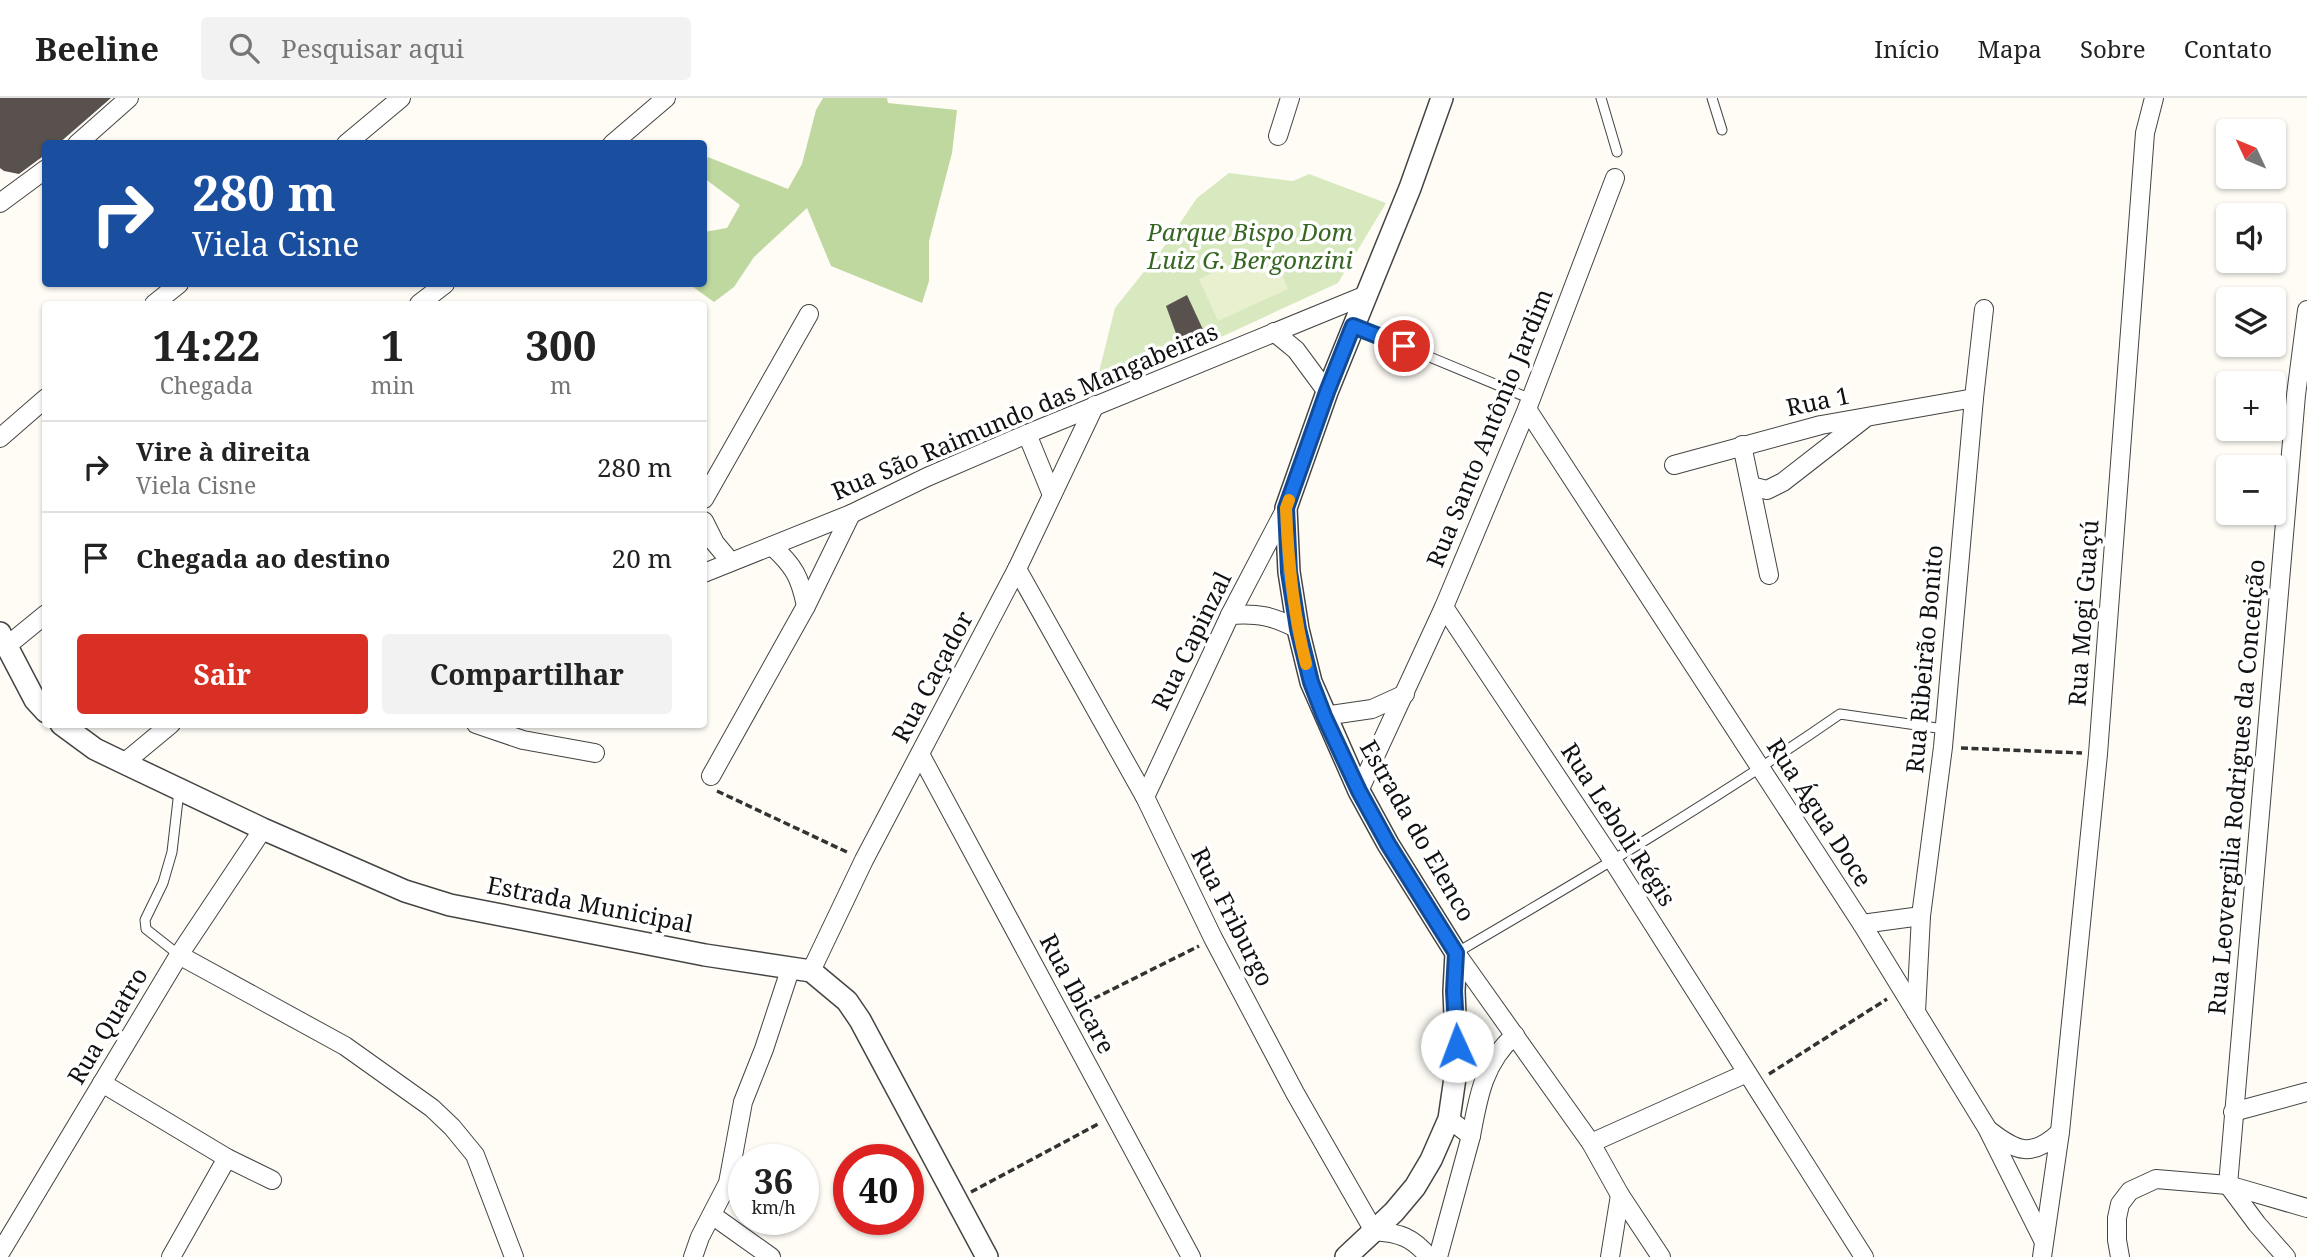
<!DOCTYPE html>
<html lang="pt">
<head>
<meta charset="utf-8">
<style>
	body { margin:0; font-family:"Noto Serif",serif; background:#f2f2f2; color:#222; height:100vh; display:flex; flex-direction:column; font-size:26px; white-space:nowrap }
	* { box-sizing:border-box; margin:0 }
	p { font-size:23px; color:#767676 }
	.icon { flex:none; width:38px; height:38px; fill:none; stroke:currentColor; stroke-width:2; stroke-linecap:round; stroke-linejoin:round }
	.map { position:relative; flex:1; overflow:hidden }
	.details { position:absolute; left:42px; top:203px; width:665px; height:427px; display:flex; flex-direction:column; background:#fff; border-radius:7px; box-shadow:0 2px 5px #0004 }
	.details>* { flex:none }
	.hud { position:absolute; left:42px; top:42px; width:665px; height:147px; border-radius:7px; box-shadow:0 2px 5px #0004; background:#1a4fa0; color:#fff; overflow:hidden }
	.needle { width:46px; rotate:314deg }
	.tools { position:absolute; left:2216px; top:21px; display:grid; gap:14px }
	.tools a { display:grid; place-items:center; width:70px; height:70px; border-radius:7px; background:#fff; box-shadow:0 2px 5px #0004; font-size:35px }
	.speed { position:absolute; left:728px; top:1046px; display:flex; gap:14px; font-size:35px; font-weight:700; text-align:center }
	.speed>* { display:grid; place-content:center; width:91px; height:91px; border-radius:50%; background:#fff; box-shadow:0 2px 5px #0004; line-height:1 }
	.speed small { font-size:18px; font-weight:400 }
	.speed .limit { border:10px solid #d22; background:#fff; color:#111 }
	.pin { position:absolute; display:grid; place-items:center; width:60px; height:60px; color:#fff; margin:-30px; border:4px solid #fff; border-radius:50%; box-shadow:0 2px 7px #0007 }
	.me { position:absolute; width:77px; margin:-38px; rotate:358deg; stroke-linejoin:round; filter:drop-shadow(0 0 5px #0008) }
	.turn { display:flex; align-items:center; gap:24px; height:147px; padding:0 35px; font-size:32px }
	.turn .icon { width:91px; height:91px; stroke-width:2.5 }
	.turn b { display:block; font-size:49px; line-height:60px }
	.eta { display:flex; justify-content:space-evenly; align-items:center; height:119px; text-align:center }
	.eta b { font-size:42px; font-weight:700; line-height:49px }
	.cta { display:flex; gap:14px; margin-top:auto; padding:14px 35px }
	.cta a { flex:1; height:80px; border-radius:7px; background:#d93025; color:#fff; font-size:28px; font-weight:700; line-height:80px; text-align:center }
	.cta a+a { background:#f2f2f2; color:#222 }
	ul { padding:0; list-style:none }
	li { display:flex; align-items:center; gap:21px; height:91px; padding:0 35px; border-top:2px solid #e0e0e0 }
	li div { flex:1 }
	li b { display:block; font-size:26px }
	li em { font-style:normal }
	header { display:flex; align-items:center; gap:42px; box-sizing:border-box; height:98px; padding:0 35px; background:#fff; border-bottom:2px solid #e0e0e0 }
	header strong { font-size:33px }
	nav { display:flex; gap:38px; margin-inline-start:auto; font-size:24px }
	.search { width:490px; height:63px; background:#f2f2f2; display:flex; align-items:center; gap:18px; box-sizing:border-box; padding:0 24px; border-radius:7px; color:#767676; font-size:26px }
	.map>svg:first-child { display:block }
	.green { fill:#d8e8bf }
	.forest { fill:#bed89f }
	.pitch { fill:#e8f0d0 }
	.building { fill:#59514d }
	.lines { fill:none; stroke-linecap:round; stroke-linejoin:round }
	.service-casing { stroke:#444; stroke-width:11 }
	.minor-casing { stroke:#444; stroke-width:20 }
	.tertiary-casing { stroke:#444; stroke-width:24 }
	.path { stroke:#333; stroke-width:3.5; stroke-dasharray:7 3.5; stroke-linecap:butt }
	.service { stroke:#fff; stroke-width:9 }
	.minor { stroke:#fff; stroke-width:18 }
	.tertiary { stroke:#fff; stroke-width:21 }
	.route-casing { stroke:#114b97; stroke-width:18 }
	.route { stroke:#1a73e8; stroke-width:12 }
	.slow { stroke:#f59e0b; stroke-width:12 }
	.labels { text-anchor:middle; stroke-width:7; stroke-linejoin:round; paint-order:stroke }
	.park-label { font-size:24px; font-style:italic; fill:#376623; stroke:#fff }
	.street-label { font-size:24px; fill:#111; stroke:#fff }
</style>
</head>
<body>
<header>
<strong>Beeline</strong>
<div class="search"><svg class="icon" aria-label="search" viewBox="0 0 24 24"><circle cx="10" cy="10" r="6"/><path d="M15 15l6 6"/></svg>Pesquisar aqui</div>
<nav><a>Início</a><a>Mapa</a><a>Sobre</a><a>Contato</a></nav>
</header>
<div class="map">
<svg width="2307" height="1159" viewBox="0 0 2307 1159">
	<rect width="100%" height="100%" fill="#fefcf5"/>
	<!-- green -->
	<path class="green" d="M1229,75L1293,83L1309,76L1386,105L1338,185L1093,298L1115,210L1163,150L1197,100Z"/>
	<!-- forest -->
	<path class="forest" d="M823,0H887L888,5L957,12L952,55L929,143V183L922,205L831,168L807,110L754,159L734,189L714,204L689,186H704V134L727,130L740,107L704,80V67L708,59L788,91L802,66L816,12Z"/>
	<!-- pitch -->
	<path class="pitch" d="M1270,149L1288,191L1218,223L1199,181Z"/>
	<!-- building -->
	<g class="building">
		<path d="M0,0H111L58,46H46V56L19,76L4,73L0,70Z"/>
		<path d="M1187,197L1206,238L1181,249L1166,208Z"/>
	</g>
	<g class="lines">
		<defs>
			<g id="service">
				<path d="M1601,0L1617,54"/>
				<path d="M1712,0L1722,32"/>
				<path d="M1355,228L1531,301"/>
				<path d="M179,693L172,754L163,785L145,822L146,831L179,857"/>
				<path d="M1456,855C1586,779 1716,702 1840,616L1944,631"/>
			</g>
			<g id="minor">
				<path d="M1278,38L1290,0"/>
				<path d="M77,46L129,0"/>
				<path d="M346,46L401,0"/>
				<path d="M612,46L666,0"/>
				<path d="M0,105L46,71"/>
				<path d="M154,206L179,186"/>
				<path d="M419,206L445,186"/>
				<path d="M1274,234L1296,252L1327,294"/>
				<path d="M1527,311L1862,826L1987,1030L2043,1142"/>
				<path d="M1027,336L1052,397"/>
				<path d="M0,340L46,300"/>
				<path d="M1742,347L1769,477"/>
				<path d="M1674,367L1821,327L1974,300"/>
				<path d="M1751,388L1767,392L1783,384L1864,321"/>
				<path d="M704,401L809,216"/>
				<path d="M704,423L715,445L730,463"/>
				<path d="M772,448C794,468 800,479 806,508"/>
				<path d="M1017,471L1145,699L1213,840L1295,995L1374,1133C1400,1135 1412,1139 1429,1159"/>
				<path d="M704,475L851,416L927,379L1027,336L1366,197"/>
				<path d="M1444,509L1613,763L1864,1159"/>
				<path d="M1230,517C1259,515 1272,518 1298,531"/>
				<path d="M8,547L46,516"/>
				<path d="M1324,618L1372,611L1405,596"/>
				<path d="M476,626L523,642L595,655"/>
				<path d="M920,656L1191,1159"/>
				<path d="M124,665L171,626"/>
				<path d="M711,678L806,508L851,416"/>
				<path d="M1359,693L1444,509L1527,311L1615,80"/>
				<path d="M1145,699L1230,517L1286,410"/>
				<path d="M1862,826L1921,818"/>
				<path d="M1456,855L1591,1045L1620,1097L1661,1159"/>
				<path d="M179,857L345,948L432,1010L452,1029L475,1057L514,1159"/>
				<path d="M811,873L864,762L1017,471L1095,307"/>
				<path d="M1916,914L1921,818L1943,649L1974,300L1984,211"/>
				<path d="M102,985L227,1060L272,1082"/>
				<path d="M2233,1014L2307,994"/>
				<path d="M1990,1033C2017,1054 2032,1060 2060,1034"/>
				<path d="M1471,1038C1478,999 1484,964 1515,937"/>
				<path d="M1591,1045L1747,975"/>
				<path d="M2228,1087L2296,297L2307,212"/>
				<path d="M2228,1087L2257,1126L2286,1159"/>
				<path d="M712,1117L771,1159"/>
				<path d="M0,1155L179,857L263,731"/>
				<path d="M171,1159L227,1060"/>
				<path d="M693,1159L700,1139L728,1085L743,1004L764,951L791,869"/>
				<path d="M1438,1159L1471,1038L1449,1021"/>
				<path d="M1610,1159L1620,1097"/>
				<path d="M2042,1159L2060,1034L2098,656L2145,35L2154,0"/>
				<path d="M2120,1159L2117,1142V1120L2120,1106L2130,1093L2156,1081L2228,1087L2307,1110"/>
			</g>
			<g id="tertiary">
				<path d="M0,535L35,602L46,614"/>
				<path d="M61,626L95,651L124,665L263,731L405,793L450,807L705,857L811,873L847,903L860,922L987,1159"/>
				<path d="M1346,1159L1394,1114L1415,1089L1431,1062L1449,1021L1457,966L1454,893L1456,855L1388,746L1359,693L1311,584L1298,531L1289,474L1286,410L1327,294L1410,90L1442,0"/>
			</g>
		</defs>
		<!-- service casing -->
		<use href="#service" class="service-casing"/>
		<!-- minor casing -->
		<use href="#minor" class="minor-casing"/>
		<!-- tertiary casing -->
		<use href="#tertiary" class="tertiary-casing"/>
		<!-- path -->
		<g class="path">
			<path d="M1961,650L2082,655"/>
			<path d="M717,693L849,755"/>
			<path d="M1075,910L1199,848"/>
			<path d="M1769,976L1887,901"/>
			<path d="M971,1094L1100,1025"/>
		</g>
		<!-- service -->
		<use href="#service" class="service"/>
		<!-- minor -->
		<use href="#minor" class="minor"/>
		<!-- tertiary -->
		<use href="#tertiary" class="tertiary"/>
	</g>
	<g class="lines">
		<defs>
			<path id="route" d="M1404,248L1353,228L1327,294L1286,410L1289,474L1298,531L1311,584L1324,618L1359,693L1388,746L1456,855L1454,893L1457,948"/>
		</defs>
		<!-- route casing -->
		<use href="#route" class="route-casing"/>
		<!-- route -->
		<use href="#route" class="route"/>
		<!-- slow -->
		<path class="slow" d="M1289,402L1286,410C1288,463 1293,514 1306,566"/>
	</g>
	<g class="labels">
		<!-- park labels -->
		<g class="park-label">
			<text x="1250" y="143">Parque Bispo Dom<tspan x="1250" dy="28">Luiz G. Bergonzini</tspan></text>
		</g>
		<!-- street labels -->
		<g class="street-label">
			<text transform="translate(1818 304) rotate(-12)" y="8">Rua 1</text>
			<text transform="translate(1025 314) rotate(-23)" y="8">Rua São Raimundo das Mangabeiras</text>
			<text transform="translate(1490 330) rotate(-68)" y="8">Rua Santo Antônio Jardim</text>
			<text transform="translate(2084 515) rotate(-86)" y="8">Rua Mogi Guaçú</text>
			<text transform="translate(1192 543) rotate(-64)" y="8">Rua Capinzal</text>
			<text transform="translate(1925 561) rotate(-85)" y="8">Rua Ribeirão Bonito</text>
			<text transform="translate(933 579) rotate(-62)" y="8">Rua Caçador</text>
			<text transform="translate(2237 689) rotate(-85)" y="8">Rua Leovergilia Rodrigues da Conceição</text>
			<text transform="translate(1819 715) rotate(57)" y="8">Rua Água Doce</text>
			<text transform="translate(1618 727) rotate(57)" y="8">Rua Leboli Régis</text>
			<text transform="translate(1417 733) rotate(60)" y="8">Estrada do Elenco</text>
			<text transform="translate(590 807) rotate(11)" y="8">Estrada Municipal</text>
			<text transform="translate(1232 819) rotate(63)" y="8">Rua Friburgo</text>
			<text transform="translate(1077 896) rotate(62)" y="8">Rua Ibicare</text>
			<text transform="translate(108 928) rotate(-59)" y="8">Rua Quatro</text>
		</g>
	</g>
</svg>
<div class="tools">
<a><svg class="needle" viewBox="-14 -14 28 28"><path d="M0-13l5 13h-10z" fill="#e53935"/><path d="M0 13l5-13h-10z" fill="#767676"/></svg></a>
<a><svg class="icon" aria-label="sound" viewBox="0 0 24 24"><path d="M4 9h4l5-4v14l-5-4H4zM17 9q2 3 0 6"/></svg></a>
<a><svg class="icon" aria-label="layers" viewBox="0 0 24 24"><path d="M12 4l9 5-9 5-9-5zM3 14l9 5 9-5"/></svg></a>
<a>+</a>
<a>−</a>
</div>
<div class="speed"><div>36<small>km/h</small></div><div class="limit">40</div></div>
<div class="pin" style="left:1404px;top:248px;background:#d93025"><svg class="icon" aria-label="arrive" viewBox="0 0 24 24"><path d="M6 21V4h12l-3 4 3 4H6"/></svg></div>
<svg class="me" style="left:1457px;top:948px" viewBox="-20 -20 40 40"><circle r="19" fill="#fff"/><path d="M0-13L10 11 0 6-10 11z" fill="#1a73e8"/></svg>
<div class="hud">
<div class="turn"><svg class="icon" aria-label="right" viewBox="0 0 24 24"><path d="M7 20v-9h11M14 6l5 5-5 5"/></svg><div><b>280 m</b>Viela Cisne</div></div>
</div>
<section class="details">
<div class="eta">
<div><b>14:22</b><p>Chegada</p></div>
<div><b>1</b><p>min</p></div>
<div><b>300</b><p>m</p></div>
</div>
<ul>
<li><svg class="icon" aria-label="right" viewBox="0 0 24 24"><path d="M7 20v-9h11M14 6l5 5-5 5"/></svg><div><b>Vire à direita</b><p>Viela Cisne</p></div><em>280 m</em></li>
<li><svg class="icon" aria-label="arrive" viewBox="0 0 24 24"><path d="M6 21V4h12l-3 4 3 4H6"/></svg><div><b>Chegada ao destino</b></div><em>20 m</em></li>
</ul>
<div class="cta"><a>Sair</a><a>Compartilhar</a></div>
</section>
</div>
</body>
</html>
